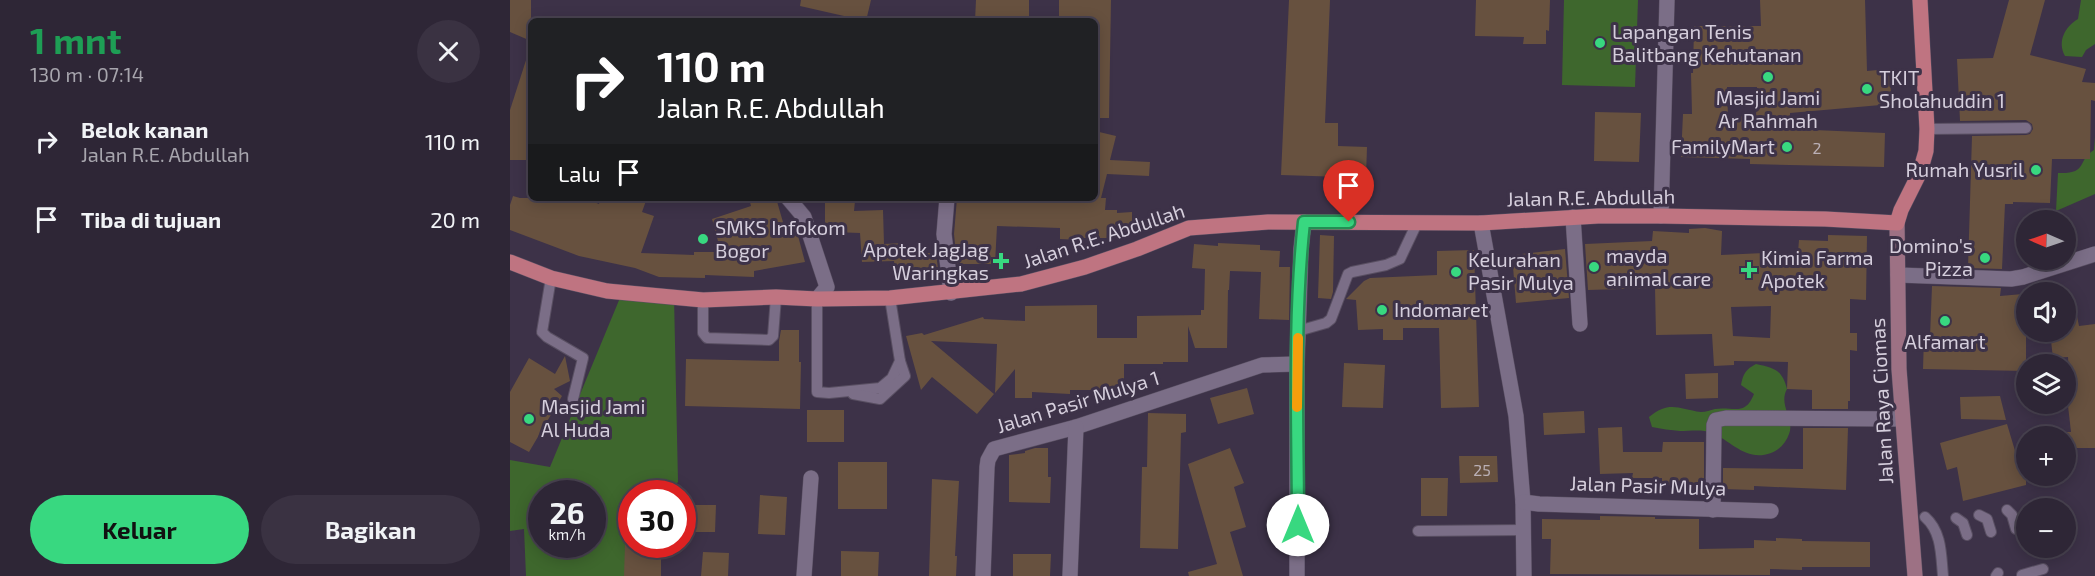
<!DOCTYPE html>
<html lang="id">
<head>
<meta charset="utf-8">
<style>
	body { margin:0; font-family:"Exo 2",sans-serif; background:#3a3242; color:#f1f3f6; height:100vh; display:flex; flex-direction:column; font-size:22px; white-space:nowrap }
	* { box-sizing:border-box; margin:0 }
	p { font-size:20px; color:#a7a5ad }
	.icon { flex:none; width:33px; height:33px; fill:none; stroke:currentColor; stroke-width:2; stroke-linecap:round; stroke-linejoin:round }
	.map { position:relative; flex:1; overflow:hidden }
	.drawer { display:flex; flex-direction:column; background:#2e2636; width:510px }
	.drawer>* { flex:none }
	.banner { position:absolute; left:18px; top:18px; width:570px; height:183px; border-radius:9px; box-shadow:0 3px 15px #0003,0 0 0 2px #494351; background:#202124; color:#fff; overflow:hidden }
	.needle { width:39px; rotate:272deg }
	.controls { position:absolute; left:1506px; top:210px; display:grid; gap:12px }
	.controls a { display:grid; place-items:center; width:60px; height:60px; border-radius:50%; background:#2e2636; box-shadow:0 3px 15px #0003,0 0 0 2px #494351; font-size:30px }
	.speed { position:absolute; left:18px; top:480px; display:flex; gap:12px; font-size:30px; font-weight:700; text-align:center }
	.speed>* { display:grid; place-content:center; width:78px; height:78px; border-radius:50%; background:#2e2636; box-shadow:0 3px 15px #0003,0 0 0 2px #494351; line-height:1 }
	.speed small { font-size:15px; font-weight:400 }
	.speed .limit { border:9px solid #d22; background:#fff; color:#111 }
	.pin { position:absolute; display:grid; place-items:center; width:51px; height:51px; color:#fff; margin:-62px -26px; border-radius:50% 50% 50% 0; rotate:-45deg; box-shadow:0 0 6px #0007 }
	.pin .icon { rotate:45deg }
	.me { position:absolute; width:66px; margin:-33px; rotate:0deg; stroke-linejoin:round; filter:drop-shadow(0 0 4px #0008) }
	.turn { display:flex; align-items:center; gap:21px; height:126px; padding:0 30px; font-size:27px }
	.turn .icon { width:78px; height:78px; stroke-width:2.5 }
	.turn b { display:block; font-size:42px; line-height:51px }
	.then { display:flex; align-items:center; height:57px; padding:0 30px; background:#0003; gap:12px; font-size:22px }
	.round { display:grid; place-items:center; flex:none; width:63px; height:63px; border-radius:32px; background:#3a3242 }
	.headline { display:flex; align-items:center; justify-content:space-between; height:102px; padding:0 30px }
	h1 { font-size:36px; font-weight:700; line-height:45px; color:#1e9e55 }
	.button { display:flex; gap:12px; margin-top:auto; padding:12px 30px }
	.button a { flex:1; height:69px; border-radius:36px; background:#38d880; color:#111; font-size:24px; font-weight:700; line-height:69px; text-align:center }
	.button a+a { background:#3a3242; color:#f1f3f6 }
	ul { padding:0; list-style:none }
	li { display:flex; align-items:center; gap:18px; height:78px; padding:0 30px }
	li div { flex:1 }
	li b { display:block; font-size:22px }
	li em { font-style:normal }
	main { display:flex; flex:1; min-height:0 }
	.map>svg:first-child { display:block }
	.green { fill:#3e672d; fill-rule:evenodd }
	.building { fill:#67513f; fill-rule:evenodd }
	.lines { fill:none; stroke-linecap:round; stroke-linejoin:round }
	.service-casing { stroke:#594f62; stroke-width:12 }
	.minor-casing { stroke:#594f62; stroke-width:16 }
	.secondary-casing { stroke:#594f62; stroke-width:16 }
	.primary-casing { stroke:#594f62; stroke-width:16 }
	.service { stroke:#7b6e87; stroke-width:10 }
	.minor { stroke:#7b6e87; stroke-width:15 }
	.secondary { stroke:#9d7184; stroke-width:15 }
	.primary { stroke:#bf7481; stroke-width:15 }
	.route-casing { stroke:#248c53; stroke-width:15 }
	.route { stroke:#38d880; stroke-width:10 }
	.slow { stroke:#f59e0b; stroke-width:10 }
	.poi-dot { fill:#38d880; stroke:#3d3248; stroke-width:2 }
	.labels { text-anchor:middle; stroke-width:6; stroke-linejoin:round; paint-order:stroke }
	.number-label { font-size:16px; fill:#baafb5 }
	.poi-label { font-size:20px; fill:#d5cedc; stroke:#3d3248; text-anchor:start }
	.street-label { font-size:20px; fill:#d5cedc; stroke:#3d3248 }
</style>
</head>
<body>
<main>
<section class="drawer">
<div class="headline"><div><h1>1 mnt</h1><p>130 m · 07:14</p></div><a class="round"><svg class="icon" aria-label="close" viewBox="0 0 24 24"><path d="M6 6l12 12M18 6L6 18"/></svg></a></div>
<ul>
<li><svg class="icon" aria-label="right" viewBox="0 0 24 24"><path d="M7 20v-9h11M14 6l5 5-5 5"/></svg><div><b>Belok kanan</b><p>Jalan R.E. Abdullah</p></div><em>110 m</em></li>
<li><svg class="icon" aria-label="arrive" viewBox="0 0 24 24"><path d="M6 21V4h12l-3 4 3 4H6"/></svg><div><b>Tiba di tujuan</b></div><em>20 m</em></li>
</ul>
<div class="button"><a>Keluar</a><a>Bagikan</a></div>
</section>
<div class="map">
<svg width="1585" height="576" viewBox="0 0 1585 576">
	<rect width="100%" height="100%" fill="#3d3248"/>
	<!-- green -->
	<g class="green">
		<path d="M1054,0H1128L1125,87L1052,85Z"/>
		<path d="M1571,0H1585V44L1576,50L1572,57L1555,56C1547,41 1555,27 1568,19Z"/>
		<path d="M1585,137V194L1546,211L1548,173C1579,174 1566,161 1584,150Z"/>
		<path d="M112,293L164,297L168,482L158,493L122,494L121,537L119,540V576H16L14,529L0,531V460L40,467ZM32,494H82V544H32Z"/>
		<path d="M1246,364C1265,368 1272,370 1277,389C1268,405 1285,419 1279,434C1276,443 1269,450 1261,453C1236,462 1223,442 1202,433C1193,429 1180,431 1170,431C1161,430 1151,429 1142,427L1139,417C1159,400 1169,409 1191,412C1196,412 1200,410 1205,409C1223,406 1235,417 1244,394L1231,385C1233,374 1236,369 1246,364Z"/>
	</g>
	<!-- building -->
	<g class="building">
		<path d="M0,0H21V41L0,32Z"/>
		<path d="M291,0H361L356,21L290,6Z"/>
		<path d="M466,0H519V21H465Z"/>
		<path d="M549,0H601L599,118H585V21H549Z"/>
		<path d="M779,0H820L815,123H828V146L857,147L856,177H849V183H833V177L771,175Z"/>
		<path d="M966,0H1040L1039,31L1036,30V44H1013L1014,37L965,36Z"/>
		<path d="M1250,0H1355L1357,71L1379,69L1382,104L1280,113V129L1375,133L1374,167L1240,164V159L1171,157L1173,114H1182L1181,73H1183L1184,26H1251ZM1217,87H1247L1246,117L1218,116Z"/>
		<path d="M1499,0H1535L1520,55L1576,69L1572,82L1585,83V101L1581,100L1580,159H1542L1540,203L1503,202V204H1495L1492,269L1458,268L1462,136L1516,135L1520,134L1523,129L1522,124L1516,120L1450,121L1447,59L1483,58Z"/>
		<path d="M18,54H21V160H0V110Z"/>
		<path d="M1085,112L1131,113L1129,162L1084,161Z"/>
		<path d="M585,131L606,136L600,160L640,162L639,176L597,174L591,198H596L595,210H607V213L622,212V227H607V234L597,233V238H573L572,240L550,239V228L487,226L485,264H447L444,234L447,198H589H585Z"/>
		<path d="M3,196L10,198H73L89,204L91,198H137L132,212L144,216L131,253L184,255V252H211L202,219L241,206L239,198H266L277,236L287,232L295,262L244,271V277L195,275V278L149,277L125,268L69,256L0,230V205Z"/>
		<path d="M315,200L345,201L344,211L373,210L374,244L393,243L394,253H426L428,269H406V272L385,271L384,261L352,262L350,233L323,232L315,223Z"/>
		<path d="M1195,228L1212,231L1211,255L1254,253V265H1287L1289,240L1318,241V235L1357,236L1356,300L1340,299V333H1347V351L1340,350V401H1338V409H1302V390L1277,389L1278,362L1224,361V365L1204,366L1202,334L1146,335L1145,288L1078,290L1075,244L1142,241L1143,231L1179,233V229ZM1261,306L1260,338L1223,336L1221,307Z"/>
		<path d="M810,235L824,236L823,292L821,299L808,298Z"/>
		<path d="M708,243L750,245V250L770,251L769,267H780L779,320L749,319L751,272L720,271L719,290H718L717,348H685L678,326V362H653V364H614V390H560V394L522,392V398H505V369L485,393L487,344L421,341L484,394L467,414L422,377L411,390L396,336L412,333L414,335L473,317L474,319L515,321V306L587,305V338H627V316L691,315V310H694L695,269L682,268L684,244L708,246Z"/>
		<path d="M1055,249L1059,298L1006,303L1002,255Z"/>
		<path d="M964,250L969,407L931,408L929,328H893V340H873V329L848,330L846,300L836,299L854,281L860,278L927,275V251Z"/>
		<path d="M1422,286L1491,288L1490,296L1513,294L1512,332H1516V371L1413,369L1414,337H1420Z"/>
		<path d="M1563,296L1569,326L1585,324V448H1556V432H1561L1557,397H1560L1558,357L1543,358L1540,332H1556V297Z"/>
		<path d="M271,330H289V362H291L290,409L175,406L176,359L269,361V341Z"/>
		<path d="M55,356L60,381L44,389L52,396L19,452L0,442V392L19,358L45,374Z"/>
		<path d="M834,363L875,365L873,408L832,407Z"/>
		<path d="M1208,373V398L1176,399L1175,374Z"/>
		<path d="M737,388L744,414L708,424L700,398Z"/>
		<path d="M1490,396L1496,420L1451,419L1450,397Z"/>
		<rect x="297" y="410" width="37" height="32"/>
		<path d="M1074,411L1075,433L1034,435L1033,413Z"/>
		<path d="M638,413L676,414V432L671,433L668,549L630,548L632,467H637Z"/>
		<path d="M1497,424L1509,464L1516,462V485L1453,501L1447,467L1437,470L1430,443Z"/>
		<path d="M1112,427L1113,452H1152L1153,442H1194V486L1152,485V478H1122L1123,473L1090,474L1088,428Z"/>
		<path d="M1293,428H1338L1336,490L1244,486V490L1213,489V468L1293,469Z"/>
		<path d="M525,448H538V477H541L540,503L499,502V455L515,453V451Z"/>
		<path d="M720,448L734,483L724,487L736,527L720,532L733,576H679L678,572L707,564L678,464Z"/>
		<path d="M949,456H987L988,482L950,483Z"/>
		<rect x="328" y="462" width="49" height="47"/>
		<path d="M911,478H938L937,516H911Z"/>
		<path d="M422,479L449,481L445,556H447L446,576H419Z"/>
		<path d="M250,495L277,497L275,535L248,534Z"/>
		<path d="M172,505H206L205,532H172Z"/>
		<path d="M1090,516L1145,517V519H1189V549L1244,548V540L1266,541V538L1292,539V541L1360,542V567H1292V570L1260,569V575L1040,574L1041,539H1032V519L1090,520Z"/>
		<path d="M115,544H151V576H114Z"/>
		<path d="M331,551L369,552L368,576H331Z"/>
		<path d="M193,552L219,553L218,576H191Z"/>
		<path d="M503,554H541L540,576H503Z"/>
	</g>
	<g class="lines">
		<defs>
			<g id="service">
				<path d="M1417,129L1516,128"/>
				<path d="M41,278L32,332L37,337L73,358L63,399"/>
				<path d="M307,299V392L319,393L370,388L382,378L390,361L380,298"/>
				<path d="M193,300V333L197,338L259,340L263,336L266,297"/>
				<path d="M788,331L816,323L821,319L838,274L842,272L876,265L890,259L907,223"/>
				<path d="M343,394L370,399L395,376L390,361"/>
				<path d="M1497,510L1502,515L1506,529"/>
				<path d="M1469,515L1477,519L1481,532"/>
				<path d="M1415,517C1432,532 1431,555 1433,576"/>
				<path d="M1446,518L1453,523L1457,535"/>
				<path d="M908,531L1013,530"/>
				<path d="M1512,575L1533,569"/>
				<path d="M1486,576L1488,573"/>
			</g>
			<g id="minor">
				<path d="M278,198L294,217L317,287L307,299"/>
				<path d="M437,198L434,234L441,293"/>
				<path d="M1151,216L1157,0"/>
				<path d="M1063,217L1070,324"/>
				<path d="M971,223L1006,416L1013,502L1014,576"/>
				<path d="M1388,275L1501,279L1513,277L1585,254"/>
				<path d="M787,364L791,249L794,222"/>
				<path d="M1013,502L1029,504L1261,511"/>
				<path d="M1203,510L1204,425L1206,420L1216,418L1392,419"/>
				<path d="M294,576L301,478"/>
				<path d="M473,576L477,467L478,460L484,449L566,427L752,365L787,364V576"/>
				<path d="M560,576L566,427"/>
			</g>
			<path id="secondary" d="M1387,223L1389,369L1405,576"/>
			<path id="primary" d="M0,262L41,278L97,291L193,300L266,297L307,299L380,298L511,284L575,267L627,249L679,228L758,222L971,223L1088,216H1151L1315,219L1387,223L1391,210L1410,172L1416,151L1417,129L1410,0"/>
		</defs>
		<!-- service casing -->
		<use href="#service" class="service-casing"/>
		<!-- minor casing -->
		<use href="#minor" class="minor-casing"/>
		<!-- secondary casing -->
		<use href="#secondary" class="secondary-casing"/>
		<!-- primary casing -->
		<use href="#primary" class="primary-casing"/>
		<!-- service -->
		<use href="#service" class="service"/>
		<!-- minor -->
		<use href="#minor" class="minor"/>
		<!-- secondary -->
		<use href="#secondary" class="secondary"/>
		<!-- primary -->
		<use href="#primary" class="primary"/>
	</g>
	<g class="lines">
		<defs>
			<path id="route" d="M788,525C788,424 783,322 794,222H839"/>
		</defs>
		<!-- route casing -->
		<use href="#route" class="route-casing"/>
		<!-- route -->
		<use href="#route" class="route"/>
		<!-- slow -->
		<path class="slow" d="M787,407L788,338"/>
	</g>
	<!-- markers -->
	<g class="poi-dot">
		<circle cx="1090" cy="43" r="6"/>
		<circle cx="1258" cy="77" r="6"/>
		<circle cx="1357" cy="89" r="6"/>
		<circle cx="1277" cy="147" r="6"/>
		<circle cx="1526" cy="170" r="6"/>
		<circle cx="193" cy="239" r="6"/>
		<circle cx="1475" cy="258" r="6"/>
		<path d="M488 252h6v6h6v6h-6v6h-6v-6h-6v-6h6z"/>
		<circle cx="1084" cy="267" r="6"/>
		<path d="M1236 261h6v6h6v6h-6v6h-6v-6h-6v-6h6z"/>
		<circle cx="946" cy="272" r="6"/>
		<circle cx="872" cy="310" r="6"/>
		<circle cx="1435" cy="321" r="6"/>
		<circle cx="19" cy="419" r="6"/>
	</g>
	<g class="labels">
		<!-- number labels -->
		<g class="number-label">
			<text x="1307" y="154">2</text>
			<text x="972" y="476">25</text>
		</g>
		<!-- poi labels -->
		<g class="poi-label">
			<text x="1102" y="39">Lapangan Tenis<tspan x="1102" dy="23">Balitbang Kehutanan</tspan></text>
			<text x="1369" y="85">TKIT<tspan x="1369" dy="23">Sholahuddin 1</tspan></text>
			<text x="1258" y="105" text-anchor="middle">Masjid Jami<tspan x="1258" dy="23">Ar Rahmah</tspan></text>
			<text x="1265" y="154" text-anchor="end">FamilyMart</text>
			<text x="1514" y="177" text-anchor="end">Rumah Yusril</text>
			<text x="205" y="235">SMKS Infokom<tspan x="205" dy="23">Bogor</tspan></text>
			<text x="1463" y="253" text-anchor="end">Domino's<tspan x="1463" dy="23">Pizza</tspan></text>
			<text x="479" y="257" text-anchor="end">Apotek JagJag<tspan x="479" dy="23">Waringkas</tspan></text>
			<text x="1096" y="263">mayda<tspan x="1096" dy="23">animal care</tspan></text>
			<text x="1251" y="265">Kimia Farma<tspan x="1251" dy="23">Apotek</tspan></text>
			<text x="958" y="267">Kelurahan<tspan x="958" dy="23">Pasir Mulya</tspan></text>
			<text x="884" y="317">Indomaret</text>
			<text x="1435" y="349" text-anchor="middle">Alfamart</text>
			<text x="31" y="414">Masjid Jami<tspan x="31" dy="23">Al Huda</tspan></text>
		</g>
		<!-- street labels -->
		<g class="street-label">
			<text transform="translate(1081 198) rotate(-1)" y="7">Jalan R.E. Abdullah</text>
			<text transform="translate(594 236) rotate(-18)" y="7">Jalan R.E. Abdullah</text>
			<text transform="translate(1372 401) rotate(-93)" y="7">Jalan Raya Ciomas</text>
			<text transform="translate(568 402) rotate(-17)" y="7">Jalan Pasir Mulya 1</text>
			<text transform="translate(1138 486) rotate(2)" y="7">Jalan Pasir Mulya</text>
		</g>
	</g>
</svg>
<div class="controls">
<a><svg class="needle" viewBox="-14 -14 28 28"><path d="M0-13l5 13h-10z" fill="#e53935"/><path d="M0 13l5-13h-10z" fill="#a7a5ad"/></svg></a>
<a><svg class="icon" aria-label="sound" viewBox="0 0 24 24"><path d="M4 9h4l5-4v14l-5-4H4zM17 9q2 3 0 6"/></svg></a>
<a><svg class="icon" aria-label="layers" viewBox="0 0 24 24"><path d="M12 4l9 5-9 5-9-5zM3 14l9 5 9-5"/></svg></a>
<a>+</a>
<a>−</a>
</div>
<div class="speed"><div>26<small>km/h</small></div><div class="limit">30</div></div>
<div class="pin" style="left:839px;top:222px;background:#d93025"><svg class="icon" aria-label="arrive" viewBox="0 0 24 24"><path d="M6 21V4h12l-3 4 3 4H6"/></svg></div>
<svg class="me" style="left:788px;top:525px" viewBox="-20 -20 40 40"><circle r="19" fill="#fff"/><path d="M0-13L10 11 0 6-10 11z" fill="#38d880"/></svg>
<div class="banner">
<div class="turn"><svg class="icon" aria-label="right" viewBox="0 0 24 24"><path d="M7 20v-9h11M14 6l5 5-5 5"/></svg><div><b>110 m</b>Jalan R.E. Abdullah</div></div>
<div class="then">Lalu<svg class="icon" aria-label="arrive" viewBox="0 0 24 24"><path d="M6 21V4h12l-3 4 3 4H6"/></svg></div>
</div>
</div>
</main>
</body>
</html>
